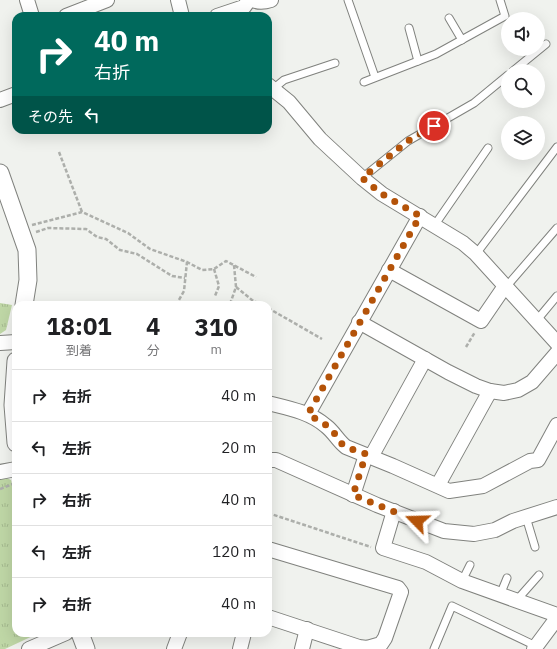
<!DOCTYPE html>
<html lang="ja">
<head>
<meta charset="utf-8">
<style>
	body { margin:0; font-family:"IBM Plex Sans","Noto Sans JP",sans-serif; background:#f2f2f2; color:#202124; height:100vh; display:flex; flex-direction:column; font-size:15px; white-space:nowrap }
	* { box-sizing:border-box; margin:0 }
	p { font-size:13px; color:#757577 }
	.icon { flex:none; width:22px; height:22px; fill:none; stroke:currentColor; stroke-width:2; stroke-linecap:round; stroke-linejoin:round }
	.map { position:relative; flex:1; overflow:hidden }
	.details { position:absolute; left:12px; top:301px; width:260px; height:336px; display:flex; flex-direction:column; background:#fff; border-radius:12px; box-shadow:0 4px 16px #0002 }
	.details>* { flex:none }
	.banner { position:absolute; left:12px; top:12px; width:260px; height:122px; border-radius:12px; box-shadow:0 4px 16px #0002; background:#00695c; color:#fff; overflow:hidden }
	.tools { position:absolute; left:501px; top:12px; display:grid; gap:8px }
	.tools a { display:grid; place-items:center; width:44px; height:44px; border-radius:50%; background:#fff; box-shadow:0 4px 16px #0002; font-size:20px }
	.pin { position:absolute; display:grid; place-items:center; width:34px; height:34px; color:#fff; margin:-17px; border:2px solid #fff; border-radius:50%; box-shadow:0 1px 4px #0007 }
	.me { position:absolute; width:44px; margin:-22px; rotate:292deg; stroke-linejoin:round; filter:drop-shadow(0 0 3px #0008) }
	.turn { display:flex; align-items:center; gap:14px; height:84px; padding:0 16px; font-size:18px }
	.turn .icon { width:52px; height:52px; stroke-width:2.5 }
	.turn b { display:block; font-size:28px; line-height:34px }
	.then { display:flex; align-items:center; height:38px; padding:0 16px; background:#0003; gap:8px; font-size:15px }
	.eta { display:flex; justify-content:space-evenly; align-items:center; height:68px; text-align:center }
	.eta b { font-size:24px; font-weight:700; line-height:28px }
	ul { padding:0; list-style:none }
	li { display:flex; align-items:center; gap:12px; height:52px; padding:0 16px; border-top:1px solid #e0e0e0 }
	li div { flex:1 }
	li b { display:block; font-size:15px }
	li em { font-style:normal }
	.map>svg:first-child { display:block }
	.park { fill:url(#park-tufts) }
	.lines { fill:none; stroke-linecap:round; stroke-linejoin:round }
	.service-casing { stroke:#80827e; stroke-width:9 }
	.minor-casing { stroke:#80827e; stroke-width:16 }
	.tertiary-casing { stroke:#80827e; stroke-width:19 }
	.path { stroke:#adafab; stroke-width:2.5; stroke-dasharray:4 2; stroke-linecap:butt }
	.service { stroke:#fff; stroke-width:7 }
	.minor { stroke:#fff; stroke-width:14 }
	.tertiary { stroke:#fff; stroke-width:17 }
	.route { stroke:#b45309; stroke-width:7; stroke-dasharray:0 12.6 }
</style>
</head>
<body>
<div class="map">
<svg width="557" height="649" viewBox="0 0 557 649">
	<defs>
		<pattern id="park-tufts" width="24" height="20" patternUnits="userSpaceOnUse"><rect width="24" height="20" fill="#bfd7a6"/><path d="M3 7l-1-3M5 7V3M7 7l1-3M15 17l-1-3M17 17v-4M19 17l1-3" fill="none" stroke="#a5b98f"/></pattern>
	</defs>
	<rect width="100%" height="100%" fill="#f0f2ee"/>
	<!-- park -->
	<g class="park">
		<path d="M0,303L12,305L7,326L6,330L0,334Z"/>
		<path d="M5,477L11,480L16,499V633H39L5,649H0V478Z"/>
	</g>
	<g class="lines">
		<defs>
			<g id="service">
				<path d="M348,0L375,77"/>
				<path d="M449,18L462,40"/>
				<path d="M409,28L418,61"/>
				<path d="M513,71L546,44"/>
				<path d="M364,82L436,54L505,16L500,0"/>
				<path d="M273,89L284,80L335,63"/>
				<path d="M362,178L408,141L474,103L508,75"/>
				<path d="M434,226L488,148"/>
				<path d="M476,254L557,147"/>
				<path d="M506,287L557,228"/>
				<path d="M537,320L557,296"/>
				<path d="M526,517L535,547"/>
				<path d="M462,581L470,565"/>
				<path d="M500,595L507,578"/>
				<path d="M516,601L539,575"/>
				<path d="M434,649L452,606L538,647"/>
			</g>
			<g id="minor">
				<path d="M27,0L32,16"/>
				<path d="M178,0L182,16"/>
				<path d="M253,0C259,3 265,2 271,0"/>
				<path d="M66,16L107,0"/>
				<path d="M217,16L244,7L249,0"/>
				<path d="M268,85L289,102L320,139L362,178L382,194L463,243L476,254L557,343"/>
				<path d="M0,100L16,94"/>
				<path d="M389,270L481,321L505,286"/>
				<path d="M359,322L448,372L476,386L490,391L504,393L518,390L532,382L557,353"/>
				<path d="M0,343L16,342"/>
				<path d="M268,403C288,408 310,412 326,426C334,432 338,441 346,447L393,466L449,491L483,486L530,461L538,460L557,425"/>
				<path d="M308,414L420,216"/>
				<path d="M371,457L425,359"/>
				<path d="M268,460H276L377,505L444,531L474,534L495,530L513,521L557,507"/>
				<path d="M0,472L16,469"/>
				<path d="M438,485L490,391"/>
				<path d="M353,495L366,455"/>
				<path d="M394,511L383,548L426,562L462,581L557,615"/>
				<path d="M268,549L398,588L401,592L385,638L381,644L367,648L359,647L268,617"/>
				<path d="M29,649L66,633"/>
				<path d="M174,649L180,633"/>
				<path d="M240,649L244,633"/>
				<path d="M302,649L307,629"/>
				<path d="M534,649L557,618"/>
			</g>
			<g id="tertiary">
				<path d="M0,173L27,250L28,280L24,305"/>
				<path d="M16,361L13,405L16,443"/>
				<path d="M80,633L86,649"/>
			</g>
		</defs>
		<!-- service casing -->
		<use href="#service" class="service-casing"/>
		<!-- minor casing -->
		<use href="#minor" class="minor-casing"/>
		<!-- tertiary casing -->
		<use href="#tertiary" class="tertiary-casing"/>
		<!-- path -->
		<g class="path">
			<path d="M59,152L82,212"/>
			<path d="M32,225L82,212L128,233L150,249L187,262L202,270L214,269L226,261L256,277"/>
			<path d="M36,232L48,228L86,229L97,237L106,239L120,250L137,254L172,276L185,278"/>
			<path d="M214,269L219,286L215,296"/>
			<path d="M236,287L252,300L261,305"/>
			<path d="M230,304L236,287L234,265"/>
			<path d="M176,305L184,291L187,262"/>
			<path d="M268,308L322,339"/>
			<path d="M466,347L475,332"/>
			<path d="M0,489L13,484"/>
			<path d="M268,513L371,547"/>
		</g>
		<!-- service -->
		<use href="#service" class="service"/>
		<!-- minor -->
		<use href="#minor" class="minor"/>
		<!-- tertiary -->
		<use href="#tertiary" class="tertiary"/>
	</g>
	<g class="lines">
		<!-- route -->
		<path class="route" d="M417,521L353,495L366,454L346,447L341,443L336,435L326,425L308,414L420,216L382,194L362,178L408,141L434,126"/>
	</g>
</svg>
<div class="tools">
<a><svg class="icon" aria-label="sound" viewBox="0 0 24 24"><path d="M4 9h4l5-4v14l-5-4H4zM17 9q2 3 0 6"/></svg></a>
<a><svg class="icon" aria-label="search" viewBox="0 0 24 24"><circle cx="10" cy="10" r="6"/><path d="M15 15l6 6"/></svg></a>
<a><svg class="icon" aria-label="layers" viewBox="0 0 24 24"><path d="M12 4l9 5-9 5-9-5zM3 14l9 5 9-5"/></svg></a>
</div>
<div class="pin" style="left:434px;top:126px;background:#d93025"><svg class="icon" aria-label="arrive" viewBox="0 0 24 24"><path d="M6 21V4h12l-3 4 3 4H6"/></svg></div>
<svg class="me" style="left:417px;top:521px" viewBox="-20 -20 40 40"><path d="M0-17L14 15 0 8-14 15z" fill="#b45309" stroke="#fff" stroke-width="4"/></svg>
<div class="banner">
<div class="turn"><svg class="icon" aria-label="right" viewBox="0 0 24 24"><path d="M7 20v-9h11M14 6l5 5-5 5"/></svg><div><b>40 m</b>右折</div></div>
<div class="then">その先<svg class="icon" aria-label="left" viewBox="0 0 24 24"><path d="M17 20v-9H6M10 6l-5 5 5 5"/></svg></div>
</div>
<section class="details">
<div class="eta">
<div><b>18:01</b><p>到着</p></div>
<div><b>4</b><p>分</p></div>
<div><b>310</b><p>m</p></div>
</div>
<ul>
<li><svg class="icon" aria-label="right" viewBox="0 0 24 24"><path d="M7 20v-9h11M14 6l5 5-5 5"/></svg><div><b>右折</b></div><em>40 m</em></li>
<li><svg class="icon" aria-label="left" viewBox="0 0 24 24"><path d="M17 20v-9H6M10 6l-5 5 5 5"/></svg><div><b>左折</b></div><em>20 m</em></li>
<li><svg class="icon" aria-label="right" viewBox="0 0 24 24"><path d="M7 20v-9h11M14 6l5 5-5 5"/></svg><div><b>右折</b></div><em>40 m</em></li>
<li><svg class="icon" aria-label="left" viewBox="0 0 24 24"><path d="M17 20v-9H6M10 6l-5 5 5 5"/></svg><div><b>左折</b></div><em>120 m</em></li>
<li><svg class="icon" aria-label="right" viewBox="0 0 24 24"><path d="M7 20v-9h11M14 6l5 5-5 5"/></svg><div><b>右折</b></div><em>40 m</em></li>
</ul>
</section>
</div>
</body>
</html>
